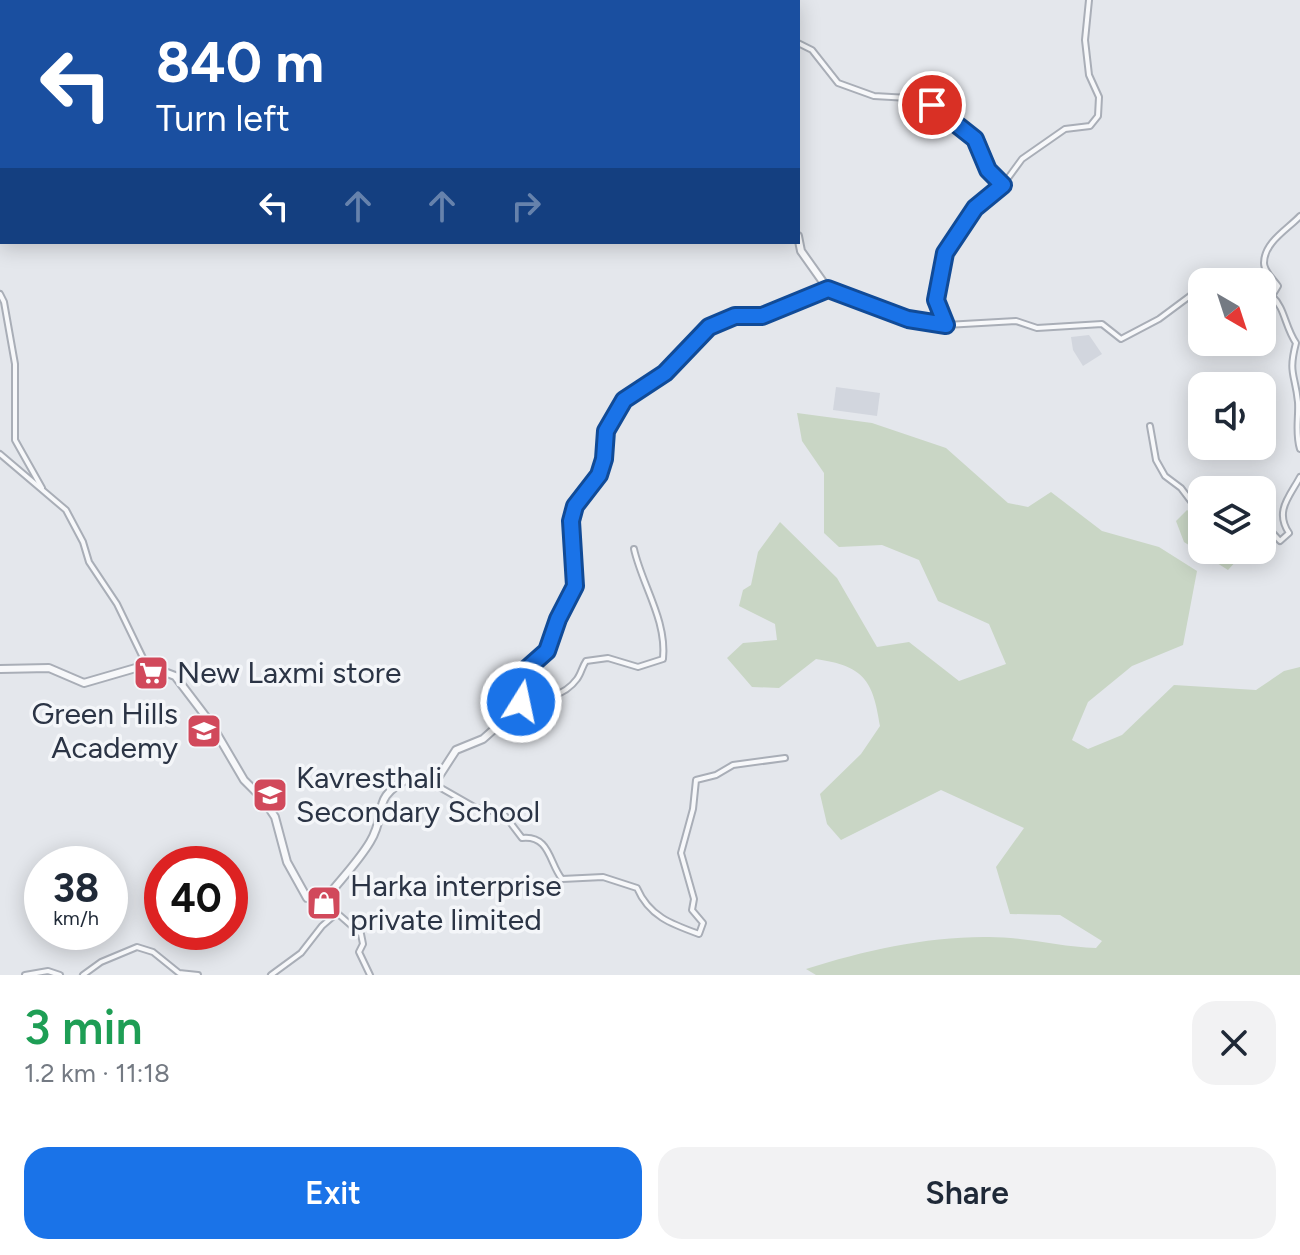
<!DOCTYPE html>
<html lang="en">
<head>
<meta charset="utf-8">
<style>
	body { margin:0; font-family:Figtree,sans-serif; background:#f2f2f3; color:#1f2937; height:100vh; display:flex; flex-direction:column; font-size:30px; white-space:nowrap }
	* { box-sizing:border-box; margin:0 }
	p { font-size:26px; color:#747a83 }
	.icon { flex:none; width:44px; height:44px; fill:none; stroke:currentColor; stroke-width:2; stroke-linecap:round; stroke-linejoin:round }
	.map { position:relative; height:975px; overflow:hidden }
	.side { display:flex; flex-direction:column; background:#fff; flex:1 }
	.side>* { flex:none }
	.top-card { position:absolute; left:0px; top:0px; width:800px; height:244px; box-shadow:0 4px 20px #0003; background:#1a4fa0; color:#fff; overflow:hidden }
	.needle { width:52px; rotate:141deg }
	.controls { position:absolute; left:1188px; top:268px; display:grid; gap:16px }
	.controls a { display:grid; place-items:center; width:88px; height:88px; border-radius:16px; background:#fff; box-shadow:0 4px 20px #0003; font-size:40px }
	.speed { position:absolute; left:24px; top:846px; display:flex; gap:16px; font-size:40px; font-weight:700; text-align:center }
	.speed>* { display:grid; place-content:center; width:104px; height:104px; border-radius:50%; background:#fff; box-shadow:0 4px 20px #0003; line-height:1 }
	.speed small { font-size:20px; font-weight:400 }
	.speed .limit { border:12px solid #d22; background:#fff; color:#111 }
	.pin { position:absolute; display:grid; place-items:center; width:68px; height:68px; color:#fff; margin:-34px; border:4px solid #fff; border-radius:50%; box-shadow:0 2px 8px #0007 }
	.me { position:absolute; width:88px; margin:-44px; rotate:10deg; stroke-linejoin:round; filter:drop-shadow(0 0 6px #0008) }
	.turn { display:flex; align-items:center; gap:28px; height:168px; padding:0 24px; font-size:36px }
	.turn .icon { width:104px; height:104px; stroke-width:2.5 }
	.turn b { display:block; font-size:56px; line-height:68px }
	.lanes { display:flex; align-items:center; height:76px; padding:0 24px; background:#0003; justify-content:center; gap:40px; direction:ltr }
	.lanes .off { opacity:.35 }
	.round { display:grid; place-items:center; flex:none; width:84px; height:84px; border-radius:24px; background:#f2f2f3 }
	.head { display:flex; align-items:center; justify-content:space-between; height:136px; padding:0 24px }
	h1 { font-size:48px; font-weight:600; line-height:60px; color:#1e9e55 }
	.action { display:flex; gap:16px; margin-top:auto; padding:16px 24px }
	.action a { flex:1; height:92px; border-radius:24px; background:#1a73e8; color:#fff; font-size:32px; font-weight:600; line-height:92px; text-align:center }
	.action a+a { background:#f2f2f3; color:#1f2937 }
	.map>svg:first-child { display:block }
	.built { fill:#d2d6de }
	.green { fill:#c9d6c5 }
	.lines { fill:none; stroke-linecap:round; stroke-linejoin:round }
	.minor-casing { stroke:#a9aeb7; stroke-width:8 }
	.tertiary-casing { stroke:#a9aeb7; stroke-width:10 }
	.minor { stroke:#f7f8fa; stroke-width:4 }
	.tertiary { stroke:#f7f8fa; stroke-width:6 }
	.route-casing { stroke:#114b97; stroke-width:20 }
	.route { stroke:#1a73e8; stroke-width:14 }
	.labels { text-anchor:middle; stroke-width:7; stroke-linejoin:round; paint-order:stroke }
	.poi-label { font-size:30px; fill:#2b3445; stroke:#f4f6f9; text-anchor:start }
</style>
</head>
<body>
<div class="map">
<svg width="1300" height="975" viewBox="0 0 1300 975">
	<rect width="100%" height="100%" fill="#e4e7ec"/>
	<!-- built -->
	<g class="built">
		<path d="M1089,335L1102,354L1083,366L1073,350L1071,337Z"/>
		<path d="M836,387L880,393L877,416L833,410Z"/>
	</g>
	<!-- green -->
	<g class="green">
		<path d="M797,413L872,423L946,448L1008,503L1028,507L1051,492L1102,531L1159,547L1197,571L1183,645L1132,666L1088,702L1072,740L1088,749L1122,735L1174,685L1256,690L1284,671L1300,667V975H816L806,969C863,951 924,937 984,937C1021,936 1058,947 1096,948L1102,941L1060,915L1010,914L996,867L1024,828L941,790L841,840L827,824L820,794L861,754L880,726C873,679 863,666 816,659L779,688L752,687L727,658L743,643L777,640L775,624L739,606L743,590L751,585L758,552L780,522L837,578L877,647L909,642L959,681L1006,664L989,624L938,601L919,560L882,545L839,547L824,533V473L802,441Z"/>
		<path d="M1187,510L1202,522V550H1229L1238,559L1228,570L1184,542L1176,521Z"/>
	</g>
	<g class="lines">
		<defs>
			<g id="minor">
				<path d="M765,0L766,2"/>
				<path d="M1089,0L1085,40L1089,75L1099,97L1098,116L1090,126L1065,129L1022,159L1003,185L975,208L945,253L936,300L946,325L1016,321L1037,328L1102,324L1121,339L1159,319L1202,287"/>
				<path d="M367,2L369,0"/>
				<path d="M798,43L812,50L838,83L874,96L926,99L968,132L975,139L988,170L1003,185"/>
				<path d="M0,294L4,302L15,364V440L42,488"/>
				<path d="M1202,296V298"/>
				<path d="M1262,296H1272C1285,308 1285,327 1296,343C1288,374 1295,373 1298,402C1299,418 1295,433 1300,449"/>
				<path d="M1272,296L1278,286C1273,279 1264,271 1264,263C1264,242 1288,229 1300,216"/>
				<path d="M1150,426L1156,460L1165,476L1181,488L1202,516"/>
				<path d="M0,454L66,510L83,542L89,562L117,604L146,664"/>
				<path d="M1262,536L1270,530L1280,541L1289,533C1274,511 1290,496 1300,477"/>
				<path d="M1239,550H1246"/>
				<path d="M521,702C541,700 564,697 577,679C581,674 582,667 586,661L608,658L638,667L663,659C667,620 642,585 634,549"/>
				<path d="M434,784L476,808L503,813L522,838C550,835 549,863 562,879L603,877L637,888C649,916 671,924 699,934L703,923L692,910L694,899L681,853L693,809L696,780L716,775L733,765L785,758"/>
				<path d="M337,913L361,934L363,944L359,952L370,975"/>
				<path d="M25,975L48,971L60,975"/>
				<path d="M83,975L101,962L137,947L153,952L179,973L198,975"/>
				<path d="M271,975L301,953L322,926L337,913L327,897"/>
			</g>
			<g id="tertiary">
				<path d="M457,0L460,2"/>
				<path d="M798,236L801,251L828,289L908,319L946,325"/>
				<path d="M0,669L49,668L84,683L146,665L175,676L210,722L244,780L263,799L275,817L287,862L307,898L327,897C341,879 358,862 370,842C389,811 368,799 411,777L434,784L456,750L483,739L520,706L521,674L547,651L558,619L575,586L571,521L575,506L599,475L604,459L606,431L624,400L665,373L709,327L735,316H762L828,289"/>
			</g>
		</defs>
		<!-- minor casing -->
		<use href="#minor" class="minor-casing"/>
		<!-- tertiary casing -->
		<use href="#tertiary" class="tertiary-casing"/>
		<!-- minor -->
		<use href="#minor" class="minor"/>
		<!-- tertiary -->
		<use href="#tertiary" class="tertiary"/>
	</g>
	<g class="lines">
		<defs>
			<path id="route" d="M521,702V674L547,651L558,619L575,586L571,521L575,506L599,475L604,459L606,431L624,400L665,373L709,327L735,316H762L828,289L908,319L946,325L936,300L945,253L975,208L1003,185L988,170L975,139L932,105"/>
		</defs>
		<!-- route casing -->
		<use href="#route" class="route-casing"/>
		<!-- route -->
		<use href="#route" class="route"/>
	</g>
	<!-- icons -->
	<defs>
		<symbol id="supermarket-square" viewBox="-11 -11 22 22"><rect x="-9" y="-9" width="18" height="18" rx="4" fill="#d1495b" stroke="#f4f6f9"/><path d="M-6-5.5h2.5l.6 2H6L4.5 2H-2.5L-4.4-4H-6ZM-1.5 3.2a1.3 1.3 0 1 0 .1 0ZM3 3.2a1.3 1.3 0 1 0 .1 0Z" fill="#fff"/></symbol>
		<symbol id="school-square" viewBox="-11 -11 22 22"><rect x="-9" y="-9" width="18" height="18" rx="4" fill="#d1495b" stroke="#f4f6f9"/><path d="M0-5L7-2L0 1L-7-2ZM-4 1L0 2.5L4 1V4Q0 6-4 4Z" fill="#fff"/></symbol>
		<symbol id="shop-square" viewBox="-11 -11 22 22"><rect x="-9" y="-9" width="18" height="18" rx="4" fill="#d1495b" stroke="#f4f6f9"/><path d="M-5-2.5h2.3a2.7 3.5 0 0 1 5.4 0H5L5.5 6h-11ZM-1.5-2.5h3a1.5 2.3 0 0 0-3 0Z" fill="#fff"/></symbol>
	</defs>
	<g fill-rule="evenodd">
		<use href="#supermarket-square" x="131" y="653" width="40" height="40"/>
		<use href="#school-square" x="184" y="711" width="40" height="40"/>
		<use href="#school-square" x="250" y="775" width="40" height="40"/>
		<use href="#shop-square" x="304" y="883" width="40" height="40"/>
	</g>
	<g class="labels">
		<!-- poi labels -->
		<g class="poi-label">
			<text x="177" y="683">New Laxmi store</text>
			<text x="178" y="724" text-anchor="end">Green Hills<tspan x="178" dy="34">Academy</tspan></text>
			<text x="296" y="788">Kavresthali<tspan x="296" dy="34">Secondary School</tspan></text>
			<text x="350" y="896">Harka interprise<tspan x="350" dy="34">private limited</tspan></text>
		</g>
	</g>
</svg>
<div class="controls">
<a><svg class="needle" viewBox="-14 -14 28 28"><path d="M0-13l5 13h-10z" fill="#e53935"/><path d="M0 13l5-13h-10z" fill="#747a83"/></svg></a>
<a><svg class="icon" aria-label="sound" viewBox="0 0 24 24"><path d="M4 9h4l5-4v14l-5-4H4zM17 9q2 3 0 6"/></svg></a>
<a><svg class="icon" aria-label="layers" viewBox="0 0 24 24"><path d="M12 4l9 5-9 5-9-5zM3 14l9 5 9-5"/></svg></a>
</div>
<div class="speed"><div>38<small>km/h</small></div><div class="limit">40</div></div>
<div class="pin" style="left:932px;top:105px;background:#d93025"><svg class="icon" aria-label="arrive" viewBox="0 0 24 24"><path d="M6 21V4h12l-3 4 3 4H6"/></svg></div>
<svg class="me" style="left:521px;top:702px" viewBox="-20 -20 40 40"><circle r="17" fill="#1a73e8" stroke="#fff" stroke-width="3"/><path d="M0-11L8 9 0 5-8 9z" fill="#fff"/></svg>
<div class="top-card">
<div class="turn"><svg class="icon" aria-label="left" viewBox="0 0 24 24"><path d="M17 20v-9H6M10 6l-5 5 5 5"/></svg><div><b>840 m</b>Turn left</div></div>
<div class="lanes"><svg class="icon" aria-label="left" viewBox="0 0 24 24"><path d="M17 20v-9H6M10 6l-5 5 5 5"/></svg><svg class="icon off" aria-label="ahead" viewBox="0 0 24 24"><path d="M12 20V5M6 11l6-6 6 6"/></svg><svg class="icon off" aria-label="ahead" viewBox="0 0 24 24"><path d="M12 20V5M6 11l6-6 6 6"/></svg><svg class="icon off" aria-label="right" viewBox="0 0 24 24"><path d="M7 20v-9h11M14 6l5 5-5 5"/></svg></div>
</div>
</div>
<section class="side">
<div class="head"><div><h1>3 min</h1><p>1.2 km · 11:18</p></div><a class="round"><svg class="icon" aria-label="close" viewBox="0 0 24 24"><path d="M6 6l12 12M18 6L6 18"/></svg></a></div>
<div class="action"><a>Exit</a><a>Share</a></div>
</section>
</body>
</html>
